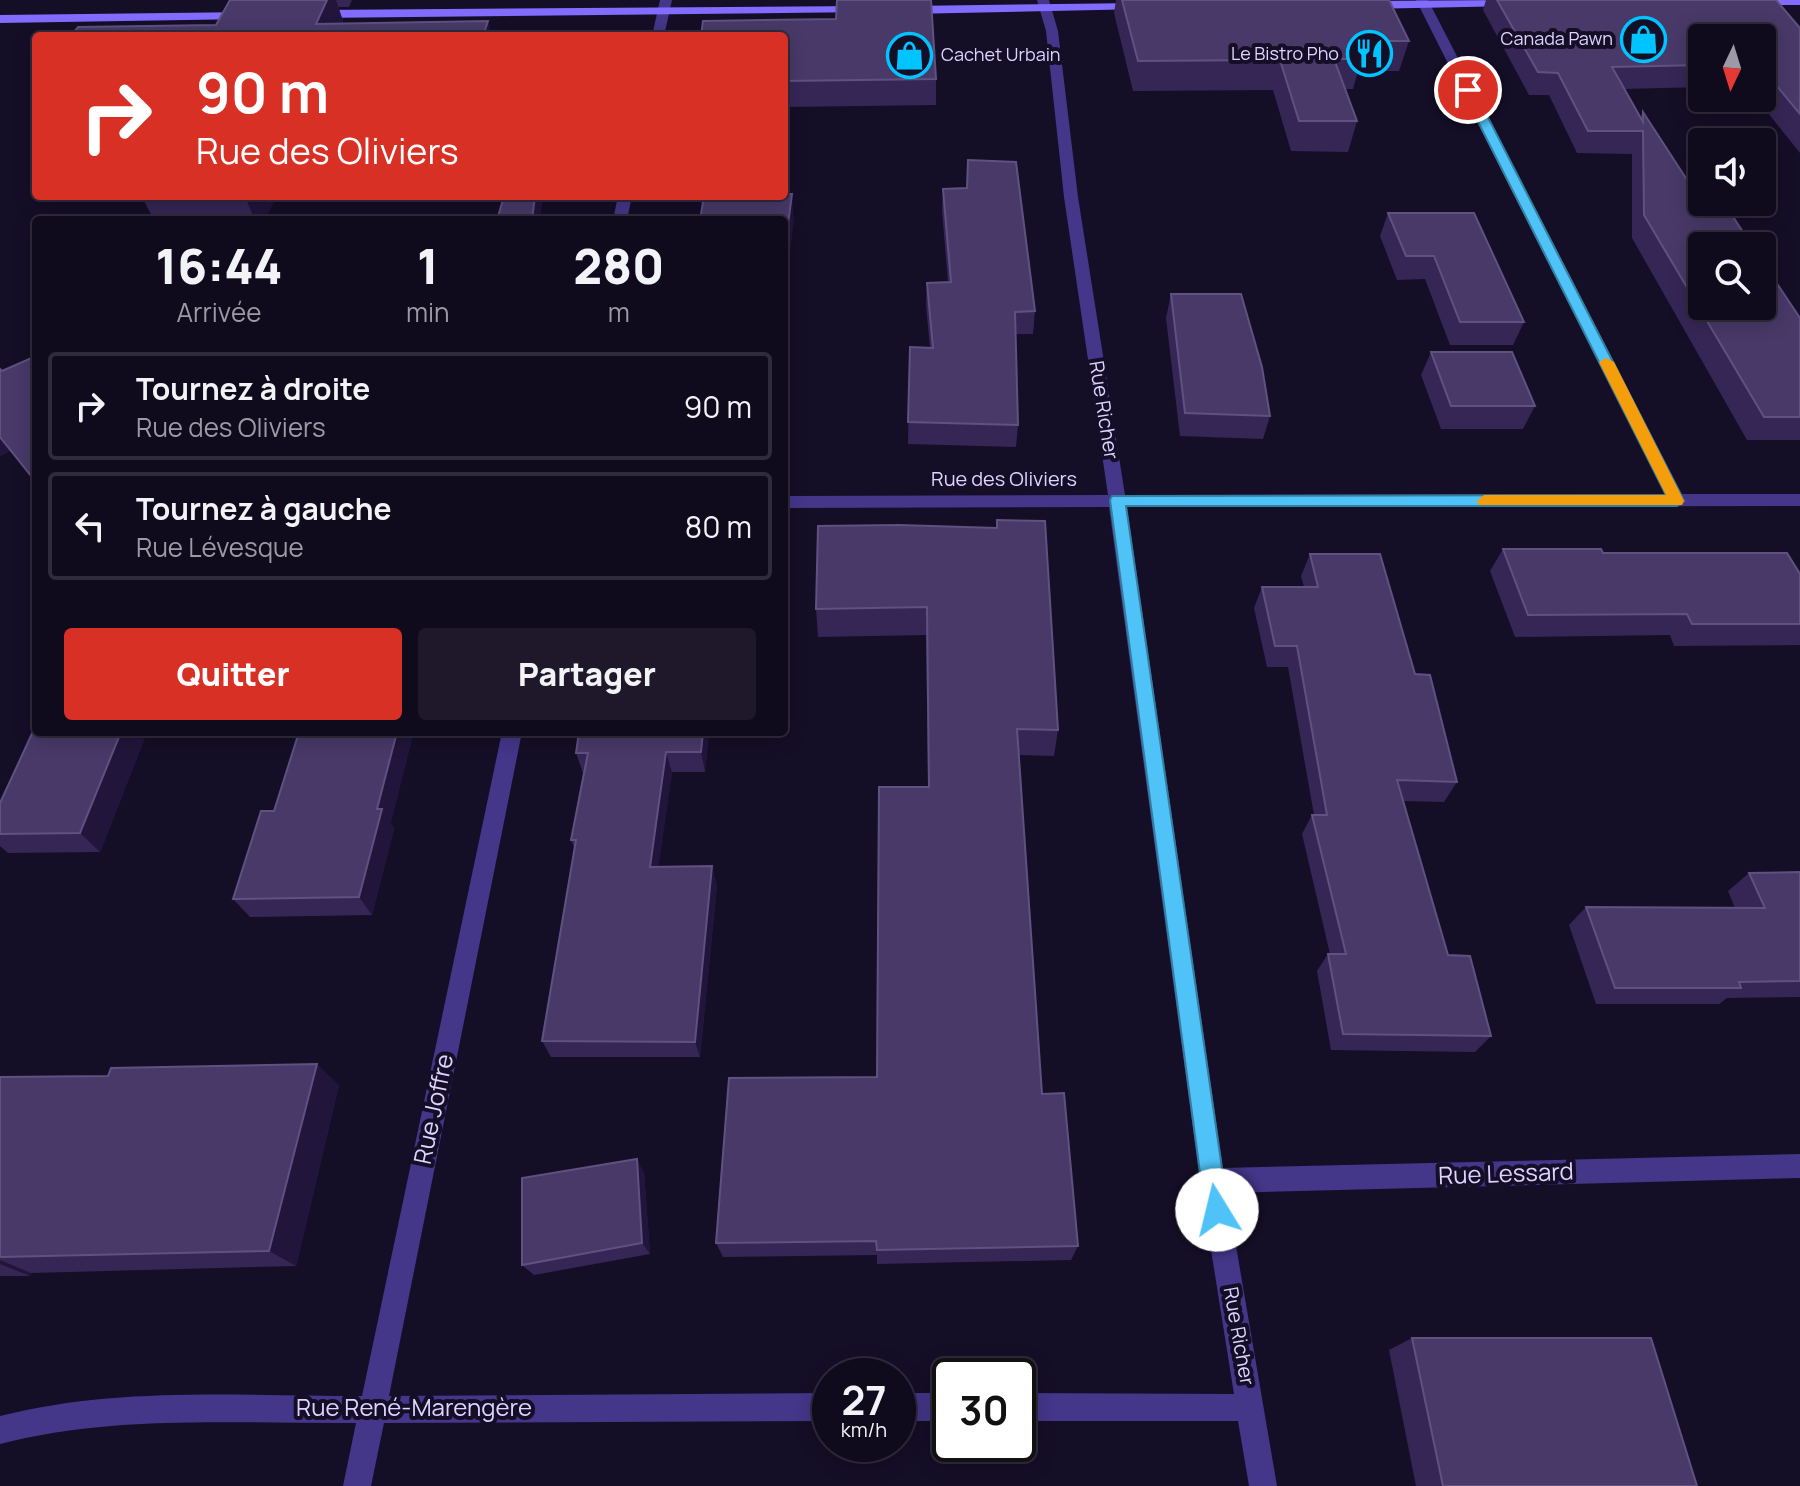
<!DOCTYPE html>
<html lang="fr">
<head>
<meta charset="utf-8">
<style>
	body { margin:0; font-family:Manrope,sans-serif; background:#1e182a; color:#f1f3f6; height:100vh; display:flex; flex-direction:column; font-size:30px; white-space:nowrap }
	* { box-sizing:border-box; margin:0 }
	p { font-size:26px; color:#9c9aa4 }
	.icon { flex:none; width:44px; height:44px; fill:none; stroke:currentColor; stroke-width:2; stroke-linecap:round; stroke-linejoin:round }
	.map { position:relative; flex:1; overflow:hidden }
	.details { position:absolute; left:32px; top:216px; width:756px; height:520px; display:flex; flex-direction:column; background:#100a1d; border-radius:8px; box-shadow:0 4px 20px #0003,0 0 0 2px #302b3b }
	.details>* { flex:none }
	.top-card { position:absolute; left:32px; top:32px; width:756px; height:168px; border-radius:8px; box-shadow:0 4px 20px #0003,0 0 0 2px #302b3b; background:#d93025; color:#fff; overflow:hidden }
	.needle { width:52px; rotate:184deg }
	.controls { position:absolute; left:1688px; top:24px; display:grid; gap:16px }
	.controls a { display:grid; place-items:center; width:88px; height:88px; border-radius:8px; background:#100a1d; box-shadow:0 4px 20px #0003,0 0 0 2px #302b3b; font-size:40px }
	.speed { position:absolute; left:812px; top:1358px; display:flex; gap:16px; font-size:40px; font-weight:700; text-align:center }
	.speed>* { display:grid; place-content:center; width:104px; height:104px; border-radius:50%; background:#100a1d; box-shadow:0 4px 20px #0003,0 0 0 2px #302b3b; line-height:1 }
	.speed small { font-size:20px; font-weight:400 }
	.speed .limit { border:4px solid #111; border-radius:12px; background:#fff; color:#111 }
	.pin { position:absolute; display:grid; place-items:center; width:68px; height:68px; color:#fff; margin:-34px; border:4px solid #fff; border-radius:50%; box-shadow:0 2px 8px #0007 }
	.me { position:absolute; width:88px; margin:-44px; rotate:351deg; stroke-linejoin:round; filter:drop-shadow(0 0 6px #0008) }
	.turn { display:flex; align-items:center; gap:28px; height:168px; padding:0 32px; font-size:36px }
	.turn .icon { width:104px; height:104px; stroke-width:2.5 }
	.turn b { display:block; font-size:56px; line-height:68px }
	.eta { display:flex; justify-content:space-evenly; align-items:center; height:136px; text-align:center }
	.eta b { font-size:48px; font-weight:800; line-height:56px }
	.cta { display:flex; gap:16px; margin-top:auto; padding:16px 32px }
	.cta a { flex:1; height:92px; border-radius:8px; background:#d93025; color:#fff; font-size:32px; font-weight:800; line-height:92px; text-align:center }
	.cta a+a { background:#1e182a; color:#f1f3f6 }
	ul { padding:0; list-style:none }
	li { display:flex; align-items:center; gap:24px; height:108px; margin:0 16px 12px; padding:0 16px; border:4px solid #302b3b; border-radius:8px }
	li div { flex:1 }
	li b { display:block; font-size:30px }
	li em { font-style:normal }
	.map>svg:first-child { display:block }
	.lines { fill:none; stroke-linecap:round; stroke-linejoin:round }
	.street { fill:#443689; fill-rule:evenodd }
	.secondary { fill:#826bff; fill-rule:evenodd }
	.wall { fill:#362656 }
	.shaded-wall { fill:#21153b }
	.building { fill:#483968; stroke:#5f5180; stroke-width:2 }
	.route { fill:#4fc3f7; stroke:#337fa1; stroke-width:2 }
	.slow { fill:#f59e0b }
	.labels { text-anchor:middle; stroke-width:8; stroke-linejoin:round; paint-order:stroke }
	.far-poi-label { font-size:18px; fill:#ded4ff; stroke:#150e27; text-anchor:end }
	.street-label { font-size:20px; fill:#ded4ff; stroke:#150e27 }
	.near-street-label { font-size:24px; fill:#ded4ff; stroke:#150e27 }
</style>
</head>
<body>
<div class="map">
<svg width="1800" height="1486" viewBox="0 0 1800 1486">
	<rect width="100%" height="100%" fill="#150e27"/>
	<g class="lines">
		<!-- street -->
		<g class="street">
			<path d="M660,0H672L664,36H652Z"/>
			<path d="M1037,0H1049L1058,31L1078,197L1125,495L1665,494L1416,0H1428L1682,494H1800V506L1127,507L1223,1168L1800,1154V1178L1227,1193L1277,1486H1249L1238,1421H1018V1393L1234,1394L1200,1181L1109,507L784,508V496L1108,495L1064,197L1046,31Z"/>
			<path d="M618,196H632L627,220H613Z"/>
			<path d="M502,732H522L389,1396L830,1393V1421L384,1423L371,1486H343L356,1423C238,1424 115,1414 0,1444V1416C117,1386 242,1396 362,1396Z"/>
			<rect x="898" y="1393" width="52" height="28"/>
		</g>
		<!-- secondary -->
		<g class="secondary">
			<path d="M1512,0L1518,4L1516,6L1364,9L1358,5L1364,1Z"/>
			<path d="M1747,0H1800V5H1752Z"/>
			<path d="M1140,3L1144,5V9L908,14L902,10L908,6Z"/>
			<path d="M864,6L870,10L868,12L316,18L310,14L316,10Z"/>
			<path d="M252,12L254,15L248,19L0,23V15Z"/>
		</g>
	</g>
	<!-- wall -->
	<g class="wall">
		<path d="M230,0H352L349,7H338L343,21L342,24L216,25Z"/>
		<path d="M1116,0H1389L1409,41L1399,71H1358L1353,89H1345L1357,121L1348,152L1291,151L1273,90L1133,91L1114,13Z"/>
		<path d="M1486,0H1776L1800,28V153L1756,98H1762V38H1702V87L1624,89L1640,117L1643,112L1708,212L1800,318V440H1747L1632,238V154L1577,153L1549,95H1529L1483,10Z"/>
		<path d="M784,36L936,79V105L784,107Z"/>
		<path d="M943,189L1035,311L1033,334H1015L1018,425L1016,447L908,444L910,347L930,348L926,305L927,283L948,282L942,211Z"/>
		<path d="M145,196H276L265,220H154L143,199Z"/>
		<path d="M1388,213L1524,322L1513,345H1450L1425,279L1397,280L1380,236Z"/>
		<path d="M1171,294L1270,416L1263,439L1180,436L1166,318Z"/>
		<path d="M1431,352L1535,406L1523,429H1441L1421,375Z"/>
		<path d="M36,356V484L10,451L0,456V369L2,371Z"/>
		<path d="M997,520L1058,730L1054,756L1018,755L1042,1094L1078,1246L1071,1260L877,1264V1255L723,1257L716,1243L877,1077L928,787L926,635L818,637L816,609L996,528Z"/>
		<path d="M1503,549L1603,553L1800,574V645L1674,646L1670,635L1515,637L1490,571Z"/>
		<path d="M1310,554L1415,674L1457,782L1444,802L1403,801L1448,955L1491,1036L1475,1052L1331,1050L1317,971L1328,954H1330L1302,834L1312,815H1314L1288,667H1267L1254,608L1262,587H1304L1301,576Z"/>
		<path d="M36,732H147L100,852L8,853L0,846V803Z"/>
		<path d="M709,732L705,772H672L658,867L717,885L700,1057H551L542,1041L575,850L571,840L583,773L576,753Z"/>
		<path d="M391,823L394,829L372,915L250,917L233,899Z"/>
		<path d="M1800,872V997L1727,998L1719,1004H1596L1569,925L1586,907L1735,908L1728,891L1749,873Z"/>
		<path d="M108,1076L339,1085L296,1266L31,1273L30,1276H0V1077Z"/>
		<path d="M644,1172L650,1254L534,1275L522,1265Z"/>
		<path d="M1412,1338L1697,1486H1416L1389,1350Z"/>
	</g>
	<!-- shaded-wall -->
	<g class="shaded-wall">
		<path d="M327,0H336L343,21L336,36L316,24Z"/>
		<path d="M488,21L492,36H483Z"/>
		<path d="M792,194L794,220L784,299V254Z"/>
		<path d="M246,196H276L265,220H255L245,197Z"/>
		<path d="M535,196H543L540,220H532Z"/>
		<path d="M784,334L787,361L784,382Z"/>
		<path d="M0,439L10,451L0,456Z"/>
		<path d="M121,732H147L100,852L80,833Z"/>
		<path d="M397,732H414L391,823L394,829L372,915L359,897L377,809Z"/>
		<path d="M703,732H709L705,772L701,752Z"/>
		<path d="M666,752L672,772L656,885L650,867Z"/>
		<path d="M712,866L717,885L700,1057L695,1042Z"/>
		<path d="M317,1064L339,1085L296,1266L269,1251Z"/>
		<path d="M637,1159L644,1172L650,1254L642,1243Z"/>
		<path d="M0,1260L31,1273L30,1276L0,1264Z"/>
	</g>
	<!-- building -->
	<g class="building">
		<path d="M230,0H327L316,24L488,21L483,36H71L78,27L216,25Z"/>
		<path d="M837,0H931L936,79L784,81V36H701L703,21L836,19Z"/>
		<path d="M1122,0H1389L1409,41H1354L1362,59H1334L1357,121H1299L1280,60L1138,61Z"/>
		<path d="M1497,0H1776L1800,28V114L1762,68V38H1702V65L1612,67L1643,122V112L1708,212H1730L1752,246H1702V306H1762V261L1800,318V417H1764L1644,215L1643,131H1588L1558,73L1538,72Z"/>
		<path d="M968,160L1016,162L1035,311L1015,312L1018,425L908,422L910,347L933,348L927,283L951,282L943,189L967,188Z"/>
		<path d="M784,194H792L784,254V220H700L704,196H784Z"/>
		<path d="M145,196H246L245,197L143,199Z"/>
		<path d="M504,196H535L532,220H497Z"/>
		<path d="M1388,213H1474L1524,322H1460L1434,256H1406Z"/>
		<path d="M1171,294H1241L1262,367L1270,416L1185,413Z"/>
		<path d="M1431,352H1512L1535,406H1451Z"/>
		<path d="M36,356V475L32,477L0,437V369L2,371Z"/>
		<path d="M997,520L1045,521L1058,730L1017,729L1042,1094L1064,1093L1078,1246L877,1250L876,1241L716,1243L729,1078L877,1077L879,787H929L927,607L816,609L818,526L899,525L997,528Z"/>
		<path d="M1503,549H1601L1603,553H1787L1800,574V624H1692L1687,614L1528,615Z"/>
		<path d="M1310,554H1380L1415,674L1430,675L1457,782L1397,780L1448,955L1470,956L1491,1036L1343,1034L1328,954H1346L1312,815H1327L1297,646H1275L1262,587H1318Z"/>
		<path d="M36,725V732H121L80,833L0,834V803Z"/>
		<path d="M299,732H397L377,809H382L359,897L233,899L261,811H274Z"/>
		<path d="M579,732H703L701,752H666L650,867L712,866L695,1042L542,1041L576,840H571L588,753H576Z"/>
		<path d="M1800,872V981L1739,982L1741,988H1615L1586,907L1765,908L1749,873Z"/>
		<path d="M317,1064L269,1251L0,1257V1077L108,1076L111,1068Z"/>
		<path d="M637,1159L642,1243L522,1265V1178Z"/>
		<path d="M1412,1338H1651L1697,1486H1443Z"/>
	</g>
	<!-- route -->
	<path class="route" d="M1468,87L1474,90L1684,501L1677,506H1126L1228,1210L1225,1218L1217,1221L1209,1218L1205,1210L1110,500L1112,496L1666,495L1462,90Z"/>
	<!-- slow -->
	<path class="slow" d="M1606,358L1614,362L1684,501L1682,505H1479L1477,501L1484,495H1666L1599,362Z"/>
	<!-- icons -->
	<defs>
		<symbol id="shop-ring" viewBox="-11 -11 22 22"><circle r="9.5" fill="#150e27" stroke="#00c4ff" stroke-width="1.5"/><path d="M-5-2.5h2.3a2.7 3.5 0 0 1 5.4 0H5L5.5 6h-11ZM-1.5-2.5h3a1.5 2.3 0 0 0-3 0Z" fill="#00c4ff"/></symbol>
		<symbol id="restaurant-ring" viewBox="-11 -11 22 22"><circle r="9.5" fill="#150e27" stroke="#00c4ff" stroke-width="1.5"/><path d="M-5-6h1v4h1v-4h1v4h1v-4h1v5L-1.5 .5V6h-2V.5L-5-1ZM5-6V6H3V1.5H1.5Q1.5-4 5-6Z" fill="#00c4ff"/></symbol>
	</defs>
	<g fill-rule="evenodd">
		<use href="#shop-ring" x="1618" y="14" width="51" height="51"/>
		<use href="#restaurant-ring" x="1344" y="28" width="51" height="51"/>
		<use href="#shop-ring" x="884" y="30" width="51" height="51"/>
	</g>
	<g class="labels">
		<!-- far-poi labels -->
		<g class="far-poi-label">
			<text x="1613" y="45">Canada Pawn</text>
			<text x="1339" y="60">Le Bistro Pho</text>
			<text x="941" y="61" text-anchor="start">Cachet Urbain</text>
		</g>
		<!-- street labels -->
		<g class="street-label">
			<text transform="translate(1104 410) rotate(81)" y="7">Rue Richer</text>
			<text x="1004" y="486">Rue des Oliviers</text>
			<text transform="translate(1239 1336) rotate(80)" y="7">Rue Richer</text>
		</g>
		<!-- near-street labels -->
		<g class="near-street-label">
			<text transform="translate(434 1109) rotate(-78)" y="8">Rue Joffre</text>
			<text transform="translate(1506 1174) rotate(-2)" y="8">Rue Lessard</text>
			<text x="414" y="1416">Rue René-Marengère</text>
		</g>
	</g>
</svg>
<div class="controls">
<a><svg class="needle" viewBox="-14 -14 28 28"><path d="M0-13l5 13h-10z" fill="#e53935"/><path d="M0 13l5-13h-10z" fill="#9c9aa4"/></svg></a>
<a><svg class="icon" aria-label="sound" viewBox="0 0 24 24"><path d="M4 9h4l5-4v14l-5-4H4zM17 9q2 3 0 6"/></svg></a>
<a><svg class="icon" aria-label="search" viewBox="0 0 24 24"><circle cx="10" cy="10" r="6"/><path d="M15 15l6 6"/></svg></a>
</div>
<div class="speed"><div>27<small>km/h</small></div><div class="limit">30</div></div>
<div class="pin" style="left:1468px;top:90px;background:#d93025"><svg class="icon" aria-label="arrive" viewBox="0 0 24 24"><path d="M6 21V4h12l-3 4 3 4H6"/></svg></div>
<svg class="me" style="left:1217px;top:1210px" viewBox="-20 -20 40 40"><circle r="19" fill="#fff"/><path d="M0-13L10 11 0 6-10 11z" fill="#4fc3f7"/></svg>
<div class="top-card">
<div class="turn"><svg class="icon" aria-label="right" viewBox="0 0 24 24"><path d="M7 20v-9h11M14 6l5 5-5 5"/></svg><div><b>90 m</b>Rue des Oliviers</div></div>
</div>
<section class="details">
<div class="eta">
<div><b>16:44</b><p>Arrivée</p></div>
<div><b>1</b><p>min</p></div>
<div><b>280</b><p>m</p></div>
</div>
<ul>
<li><svg class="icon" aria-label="right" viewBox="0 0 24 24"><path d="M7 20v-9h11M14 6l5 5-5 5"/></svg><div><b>Tournez à droite</b><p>Rue des Oliviers</p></div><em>90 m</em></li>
<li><svg class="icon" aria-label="left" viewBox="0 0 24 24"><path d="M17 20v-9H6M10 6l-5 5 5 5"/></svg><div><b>Tournez à gauche</b><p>Rue Lévesque</p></div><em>80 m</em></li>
</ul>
<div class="cta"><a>Quitter</a><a>Partager</a></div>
</section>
</div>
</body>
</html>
